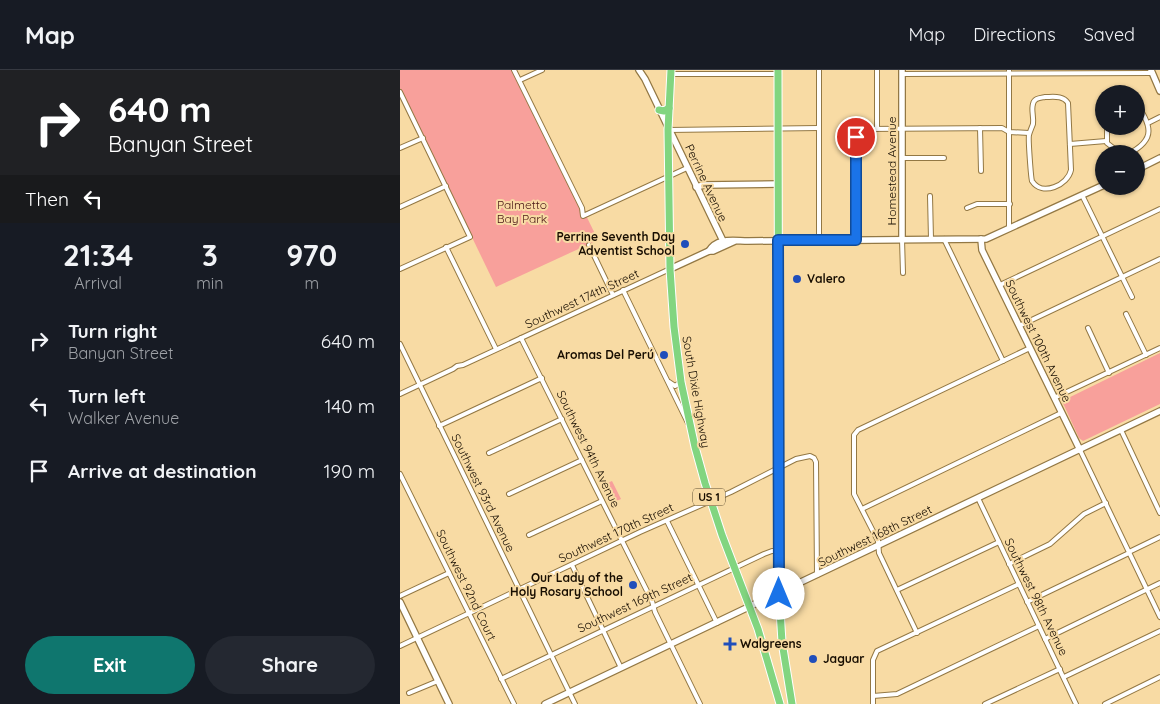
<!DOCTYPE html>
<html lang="en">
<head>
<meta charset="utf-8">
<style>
	body { margin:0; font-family:Quicksand,sans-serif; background:#242831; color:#f1f3f6; height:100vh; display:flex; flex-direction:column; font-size:19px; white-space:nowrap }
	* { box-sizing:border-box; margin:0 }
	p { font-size:16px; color:#9ea1a6 }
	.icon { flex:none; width:28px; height:28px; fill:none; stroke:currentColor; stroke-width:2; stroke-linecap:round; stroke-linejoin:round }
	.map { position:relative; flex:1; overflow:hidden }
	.panel { display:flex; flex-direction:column; background:#171b24; width:400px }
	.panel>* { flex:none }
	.guide { background:#202124; color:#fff; overflow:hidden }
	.tools { position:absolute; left:695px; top:15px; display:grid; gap:10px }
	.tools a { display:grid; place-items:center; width:50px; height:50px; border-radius:50%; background:#171b24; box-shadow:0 1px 4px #0004; font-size:25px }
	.pin { position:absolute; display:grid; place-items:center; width:42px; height:42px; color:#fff; margin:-21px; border:2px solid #fff; border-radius:50%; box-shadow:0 1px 5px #0007 }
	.me { position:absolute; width:55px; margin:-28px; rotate:0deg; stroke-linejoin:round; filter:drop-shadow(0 0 4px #0008) }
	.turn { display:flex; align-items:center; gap:18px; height:105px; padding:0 25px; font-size:22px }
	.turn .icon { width:65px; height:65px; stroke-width:2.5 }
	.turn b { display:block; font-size:35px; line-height:42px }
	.then { display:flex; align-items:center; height:48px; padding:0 25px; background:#0003; gap:10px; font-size:19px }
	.eta { display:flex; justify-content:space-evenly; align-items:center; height:85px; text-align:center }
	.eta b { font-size:30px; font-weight:800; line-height:35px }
	.action { display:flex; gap:10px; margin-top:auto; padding:10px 25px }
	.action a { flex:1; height:58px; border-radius:30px; background:#0f766e; color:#fff; font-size:20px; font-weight:800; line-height:58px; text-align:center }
	.action a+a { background:#242831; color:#f1f3f6 }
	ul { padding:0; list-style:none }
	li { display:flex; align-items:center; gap:15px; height:65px; padding:0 25px }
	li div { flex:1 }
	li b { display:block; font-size:19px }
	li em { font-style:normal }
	header { display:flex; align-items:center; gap:30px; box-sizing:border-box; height:70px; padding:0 25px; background:#171b24; border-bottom:1px solid #363941 }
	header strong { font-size:24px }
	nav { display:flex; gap:28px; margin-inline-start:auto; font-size:18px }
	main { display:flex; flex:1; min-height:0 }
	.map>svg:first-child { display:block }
	.green { fill:#f8a09b }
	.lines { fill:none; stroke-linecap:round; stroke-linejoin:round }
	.street-casing { stroke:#937844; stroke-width:6 }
	.secondary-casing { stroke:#937844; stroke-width:8 }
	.highway-casing { stroke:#fff; stroke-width:9 }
	.street { stroke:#fff; stroke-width:4 }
	.secondary { stroke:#fff; stroke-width:5.5 }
	.highway { stroke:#82d580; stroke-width:7 }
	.route-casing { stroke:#114b97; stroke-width:12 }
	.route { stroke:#1a73e8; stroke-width:9 }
	.poi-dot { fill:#204ebb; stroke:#f8dba4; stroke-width:2 }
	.labels { text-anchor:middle; stroke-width:4; stroke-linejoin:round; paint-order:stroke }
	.shield { fill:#f8dba4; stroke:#5a4b31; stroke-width:1 }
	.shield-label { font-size:11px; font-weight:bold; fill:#170d00 }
	.street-label { font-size:12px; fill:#170d00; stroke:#f8dba4 }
	.park-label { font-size:12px; fill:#491515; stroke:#f8dba4 }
	.poi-label { font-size:12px; font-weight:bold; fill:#170d00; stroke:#f8dba4; text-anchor:end }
</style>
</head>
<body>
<header>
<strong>Map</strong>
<nav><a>Map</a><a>Directions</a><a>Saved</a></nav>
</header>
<main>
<section class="panel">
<div class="guide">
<div class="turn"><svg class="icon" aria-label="right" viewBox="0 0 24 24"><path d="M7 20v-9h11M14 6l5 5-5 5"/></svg><div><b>640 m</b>Banyan Street</div></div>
<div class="then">Then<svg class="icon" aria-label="left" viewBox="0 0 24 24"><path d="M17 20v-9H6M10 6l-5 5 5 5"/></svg></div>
</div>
<div class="eta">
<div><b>21:34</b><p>Arrival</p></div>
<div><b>3</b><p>min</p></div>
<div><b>970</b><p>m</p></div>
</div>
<ul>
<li><svg class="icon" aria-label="right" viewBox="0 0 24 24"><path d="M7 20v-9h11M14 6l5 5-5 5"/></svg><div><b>Turn right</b><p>Banyan Street</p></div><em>640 m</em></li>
<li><svg class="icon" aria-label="left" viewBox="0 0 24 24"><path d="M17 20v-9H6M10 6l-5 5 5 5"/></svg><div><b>Turn left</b><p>Walker Avenue</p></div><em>140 m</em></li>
<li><svg class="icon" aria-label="arrive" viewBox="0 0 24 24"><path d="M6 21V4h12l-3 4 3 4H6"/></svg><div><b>Arrive at destination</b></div><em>190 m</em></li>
</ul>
<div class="action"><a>Exit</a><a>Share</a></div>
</section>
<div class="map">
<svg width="760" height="634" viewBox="0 0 760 634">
	<rect width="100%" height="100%" fill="#f8dba4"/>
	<!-- green -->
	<g class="green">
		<path d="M0,0H111L122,14L198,170L96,217L0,18Z"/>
		<path d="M760,283V334L683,371L679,368L662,331Z"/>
		<path d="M212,411L221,429L212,433L203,415Z"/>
	</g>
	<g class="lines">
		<defs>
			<g id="street">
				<path d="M114,0L182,138L183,146L287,98"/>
				<path d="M477,0V59"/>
				<path d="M609,0V159"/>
				<path d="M271,4H378"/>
				<path d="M502,4L752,3"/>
				<path d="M120,10L142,0"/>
				<path d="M0,22L70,167L0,199"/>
				<path d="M712,24L723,21L730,24"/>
				<path d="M645,27C653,27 663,25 668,33L671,100C668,115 642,127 632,111C631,108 628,69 629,65C630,61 632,57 633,54C634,47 631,40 633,34C634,28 640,28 645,27Z"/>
				<path d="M748,53L760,47"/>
				<path d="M707,56V73L721,84"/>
				<path d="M580,58L581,101"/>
				<path d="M268,60L419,58"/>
				<path d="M670,74L706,71"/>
				<path d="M0,78L23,68"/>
				<path d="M728,84C758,69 750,55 736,32"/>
				<path d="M502,88H544"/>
				<path d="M682,125L732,227"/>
				<path d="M530,126L531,169"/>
				<path d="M0,137L46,116"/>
				<path d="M567,138L577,134H610"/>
				<path d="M419,169V0"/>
				<path d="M456,169V69L460,61L465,59L602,58L609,62L629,63"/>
				<path d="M502,169L503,203"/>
				<path d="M544,169L603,291"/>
				<path d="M189,175L213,225"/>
				<path d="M46,177L96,279"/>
				<path d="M600,215L760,139"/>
				<path d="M223,220L288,353"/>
				<path d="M726,244L746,285"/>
				<path d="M619,256L760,189"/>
				<path d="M688,258L709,303"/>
				<path d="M121,268L252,531L255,542L300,634"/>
				<path d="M0,274L175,634"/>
				<path d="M269,312L275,316L281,312"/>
				<path d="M0,324L53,299L57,296L63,295L270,199"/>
				<path d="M654,328L760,278"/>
				<path d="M39,356L142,308"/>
				<path d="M721,360L760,443"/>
				<path d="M680,380L760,547"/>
				<path d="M89,383L162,349"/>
				<path d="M0,404L114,634"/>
				<path d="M109,424L182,390"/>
				<path d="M578,428L676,634"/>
				<path d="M462,439L661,343"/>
				<path d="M267,451L317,553"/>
				<path d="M129,465L202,431"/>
				<path d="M729,482L760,467"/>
				<path d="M609,494L650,474L684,444L706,433"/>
				<path d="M172,495L221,598"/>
				<path d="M497,520L599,472"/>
				<path d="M0,526L49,503"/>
				<path d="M627,532L729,483"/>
				<path d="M517,563L479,483L478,471L454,424V365L458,360L630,278"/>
				<path d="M645,569L760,513"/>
				<path d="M0,576L240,462L331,422L396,389L410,386L414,388L416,392L417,505"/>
				<path d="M664,607L760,561"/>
				<path d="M101,609L364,484L372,481H379"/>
				<path d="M9,623L38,611"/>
				<path d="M473,626L497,624L639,556"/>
				<path d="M473,634V590L477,581L619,514"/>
				<path d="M585,634L660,599"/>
				<path d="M705,634L760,607"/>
			</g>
			<g id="secondary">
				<path d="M239,0L245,9L324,173"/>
				<path d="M502,0V169"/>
				<path d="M751,0L760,21"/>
				<path d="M736,100L760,88"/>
				<path d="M296,117L304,115L378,114"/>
				<path d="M581,169L582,180L680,380"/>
				<path d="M335,171L313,181H309C317,167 334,171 348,171L586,169L704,115"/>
				<path d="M270,199L309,181"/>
				<path d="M0,532L49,634"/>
				<path d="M145,634L760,341"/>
			</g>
			<g id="highway">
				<path d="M271,0L268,60L270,199L274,257L281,312L295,377L305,413L322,465L358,559L380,634"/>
				<path d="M378,0L379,524L382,572L392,634"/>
				<path d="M259,40L264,41L269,38"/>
			</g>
		</defs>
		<!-- street casing -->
		<use href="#street" class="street-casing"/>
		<!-- secondary casing -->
		<use href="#secondary" class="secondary-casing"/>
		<!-- highway casing -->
		<use href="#highway" class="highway-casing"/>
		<!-- street -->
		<use href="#street" class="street"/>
		<!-- secondary -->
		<use href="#secondary" class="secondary"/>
		<!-- highway -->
		<use href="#highway" class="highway"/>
	</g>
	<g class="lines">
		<defs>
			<path id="route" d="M379,524L378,170H456V67"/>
		</defs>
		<!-- route casing -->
		<use href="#route" class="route-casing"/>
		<!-- route -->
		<use href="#route" class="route"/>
	</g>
	<!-- markers -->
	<g class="poi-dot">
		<circle cx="285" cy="174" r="5"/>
		<circle cx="397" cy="209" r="5"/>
		<circle cx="264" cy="285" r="5"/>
		<circle cx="233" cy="515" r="5"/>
		<path d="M327.5 566.5h5v5h5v5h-5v5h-5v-5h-5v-5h5z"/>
		<circle cx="413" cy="589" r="5"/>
	</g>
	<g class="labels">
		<!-- shield labels -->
		<rect class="shield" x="293" y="418.5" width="32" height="17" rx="4"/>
		<g class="shield-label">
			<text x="309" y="431">US 1</text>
		</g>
		<!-- street labels -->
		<g class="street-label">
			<text transform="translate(492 101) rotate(-90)" y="4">Homestead Avenue</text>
			<text transform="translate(306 113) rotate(65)" y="4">Perrine Avenue</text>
			<text transform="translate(182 229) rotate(-25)" y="4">Southwest 174th Street</text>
			<text transform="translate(638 271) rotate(64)" y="4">Southwest 100th Avenue</text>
			<text transform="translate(296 322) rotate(80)" y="4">South Dixie Highway</text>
			<text transform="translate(188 379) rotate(64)" y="4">Southwest 94th Avenue</text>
			<text transform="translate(83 423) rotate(64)" y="4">Southwest 93rd Avenue</text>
			<text transform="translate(216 463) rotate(-25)" y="4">Southwest 170th Street</text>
			<text transform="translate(475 466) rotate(-26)" y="4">Southwest 168th Street</text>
			<text transform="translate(66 515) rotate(64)" y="4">Southwest 92nd Court</text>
			<text transform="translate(636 527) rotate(64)" y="4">Southwest 98th Avenue</text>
			<text transform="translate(235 533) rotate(-25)" y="4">Southwest 169th Street</text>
		</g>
		<!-- park labels -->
		<g class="park-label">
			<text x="122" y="139">Palmetto<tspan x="122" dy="14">Bay Park</tspan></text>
		</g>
		<!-- poi labels -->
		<g class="poi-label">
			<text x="275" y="171">Perrine Seventh Day<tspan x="275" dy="14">Adventist School</tspan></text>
			<text x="407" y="213" text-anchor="start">Valero</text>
			<text x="254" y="289">Aromas Del Perú</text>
			<text x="223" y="512">Our Lady of the<tspan x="223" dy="14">Holy Rosary School</tspan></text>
			<text x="340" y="578" text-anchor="start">Walgreens</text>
			<text x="423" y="593" text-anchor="start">Jaguar</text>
		</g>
	</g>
</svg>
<div class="tools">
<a>+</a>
<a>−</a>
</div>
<div class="pin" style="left:456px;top:67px;background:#d93025"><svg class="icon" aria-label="arrive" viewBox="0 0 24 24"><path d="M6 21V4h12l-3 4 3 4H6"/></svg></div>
<svg class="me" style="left:379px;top:524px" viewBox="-20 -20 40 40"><circle r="19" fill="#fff"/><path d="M0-13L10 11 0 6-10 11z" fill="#1a73e8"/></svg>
</div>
</main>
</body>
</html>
